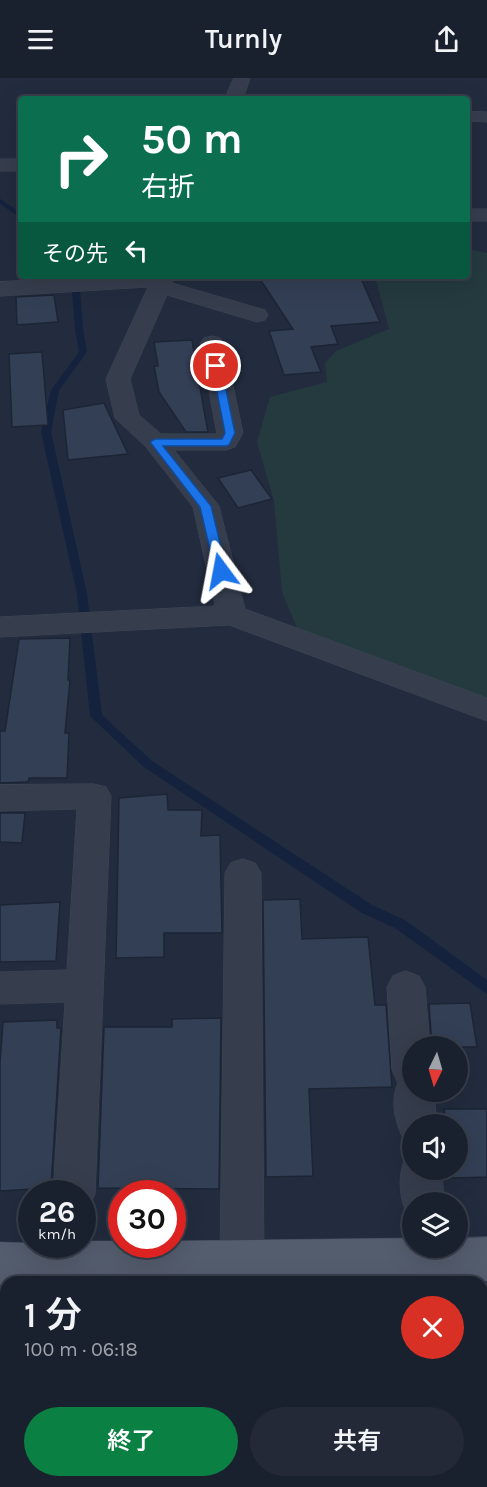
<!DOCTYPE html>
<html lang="ja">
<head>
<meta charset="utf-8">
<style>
	body { margin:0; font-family:Karla,"Noto Sans JP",sans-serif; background:#232936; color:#f1f3f6; height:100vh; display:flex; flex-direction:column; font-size:22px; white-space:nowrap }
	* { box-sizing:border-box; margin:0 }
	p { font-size:20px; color:#9fa3aa }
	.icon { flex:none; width:33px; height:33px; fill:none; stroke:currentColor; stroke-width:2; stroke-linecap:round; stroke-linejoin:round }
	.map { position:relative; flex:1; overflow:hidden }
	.drawer { position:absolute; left:0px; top:1198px; width:488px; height:212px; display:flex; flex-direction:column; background:#1a212e; border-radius:18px 18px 0 0; box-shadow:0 6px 24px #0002,0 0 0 2px #383e4a }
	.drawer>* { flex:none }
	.banner { position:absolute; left:18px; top:18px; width:452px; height:183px; border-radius:6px; box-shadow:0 6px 24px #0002,0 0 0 2px #383e4a; background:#0b6e4f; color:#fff; overflow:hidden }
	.needle { width:39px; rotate:185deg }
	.fabs { position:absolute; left:402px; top:958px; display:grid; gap:12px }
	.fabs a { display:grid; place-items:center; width:66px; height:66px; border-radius:50%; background:#1a212e; box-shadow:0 6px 24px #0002,0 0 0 2px #383e4a; font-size:30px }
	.speed { position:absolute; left:18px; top:1102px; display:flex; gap:12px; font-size:30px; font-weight:700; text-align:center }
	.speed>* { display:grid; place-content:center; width:78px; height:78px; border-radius:50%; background:#1a212e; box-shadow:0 6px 24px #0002,0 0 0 2px #383e4a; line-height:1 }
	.speed small { font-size:15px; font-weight:400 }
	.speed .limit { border:9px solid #d22; background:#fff; color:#111 }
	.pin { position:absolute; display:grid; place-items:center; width:51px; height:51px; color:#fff; margin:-26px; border:3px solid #fff; border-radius:50%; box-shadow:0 2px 6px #0007 }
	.me { position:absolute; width:66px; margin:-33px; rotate:347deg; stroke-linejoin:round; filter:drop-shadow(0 0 4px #0008) }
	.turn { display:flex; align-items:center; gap:21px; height:126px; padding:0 24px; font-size:27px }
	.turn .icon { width:78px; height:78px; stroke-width:2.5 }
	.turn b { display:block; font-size:42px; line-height:51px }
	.then { display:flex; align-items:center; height:57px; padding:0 24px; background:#0003; gap:12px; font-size:22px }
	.round { display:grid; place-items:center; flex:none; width:63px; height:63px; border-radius:32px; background:#232936 }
	.summary { display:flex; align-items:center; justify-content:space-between; height:102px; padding:0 24px }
	h1 { font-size:36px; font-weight:600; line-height:45px }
	.primary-button { display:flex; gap:12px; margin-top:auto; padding:12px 24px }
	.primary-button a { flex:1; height:69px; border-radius:36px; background:#0b8043; color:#fff; font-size:24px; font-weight:600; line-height:69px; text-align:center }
	.primary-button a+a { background:#232936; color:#f1f3f6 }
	header { display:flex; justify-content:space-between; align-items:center; height:78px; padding:0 24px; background:#1a212e; font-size:27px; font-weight:600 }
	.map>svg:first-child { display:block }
	.green { fill:#243a3f }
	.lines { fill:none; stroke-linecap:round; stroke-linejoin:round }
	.stream { fill:#14223d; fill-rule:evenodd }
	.building { fill:#333f55; stroke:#1d2535; stroke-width:1.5 }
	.minor-casing { stroke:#3f4757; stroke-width:1 }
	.major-casing { stroke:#3f4757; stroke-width:1 }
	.minor { fill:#363e4e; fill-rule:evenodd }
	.major { fill:#545d6e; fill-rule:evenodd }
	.route { fill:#1a73e8; stroke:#114b97; stroke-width:1.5 }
</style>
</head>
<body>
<header><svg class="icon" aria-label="menu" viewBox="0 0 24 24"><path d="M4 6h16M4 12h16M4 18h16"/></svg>Turnly<svg class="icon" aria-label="share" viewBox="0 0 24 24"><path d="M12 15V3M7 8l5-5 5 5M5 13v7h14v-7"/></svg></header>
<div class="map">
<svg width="487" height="1409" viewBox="0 0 487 1409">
	<rect width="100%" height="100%" fill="#222c3e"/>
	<!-- green -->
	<path class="green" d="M467,171L487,175V632L302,562L282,514L274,423L257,364L270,319L327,304L325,285L336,273L389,251L375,198H466Z"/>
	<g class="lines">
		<!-- stream -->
		<g class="stream">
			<path d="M0,121L21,135V140L0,126Z"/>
			<path d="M71,198H79L83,251L87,274L59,312L51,354L87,516L102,637L152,683L372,827L405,842L487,902V916L395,850L362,835L144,689L90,638L77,516L41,354L51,312L79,274L75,251Z"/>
		</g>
	</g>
	<!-- building -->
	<g class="building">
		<path d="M258,198H360L380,244L331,248L338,266L311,269L321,294L284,297L269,253L293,251Z"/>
		<path d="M54,217L58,244L17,247L16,219Z"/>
		<path d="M192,262L204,332L208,354H186L159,314L154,288H158L154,264Z"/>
		<path d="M42,274L48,347L12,349L9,276Z"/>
		<path d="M104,325L128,376L68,382L63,332Z"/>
		<path d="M251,392L272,421L238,430L218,400Z"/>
		<path d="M70,560L68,602H70L65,655H69L67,700H29L28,704L0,705V653H5L19,561Z"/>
		<path d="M167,716L168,732H202L201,758L220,757L222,855H164V879L116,880L119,720Z"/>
		<path d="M0,735H25L22,765L0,764Z"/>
		<path d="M300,821L302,861L368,859L375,927H386L392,1009L309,1011L313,1098L266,1099L263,822Z"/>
		<path d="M60,824L56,883L0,884V827Z"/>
		<path d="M470,925L477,969H432L429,926Z"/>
		<path d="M221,940L219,1111L98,1110L104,949H172V941Z"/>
		<path d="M57,942V950H61L51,1110L0,1113V985L3,944Z"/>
		<path d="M444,1031H487V1099L453,1100L452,1092H458V1047H446Z"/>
	</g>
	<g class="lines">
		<defs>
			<g id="minor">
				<path d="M234,0H250L243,21H225Z"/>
				<path d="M466,33L487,34V44L466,43Z"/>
				<rect x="0" y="81" width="21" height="12"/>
				<rect x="466" y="131" width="21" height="12"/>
				<path d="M117,198H175L172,205L265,232L268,237L265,242L257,244L167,217L130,301L139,337L161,356H217L200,265L204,260L212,258L220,260L224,265L243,355L235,369L226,372H174L219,428L245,531L487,620V643L229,547L0,559V539L215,528L193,429L146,369L115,340L106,301L148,209L0,218V204Z"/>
				<path d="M94,706L106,709L111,718L95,1116L89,1130L82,1133V1116H53L65,924L0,926V894L67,892L77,731L0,733V707Z"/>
				<path d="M243,781L255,785L261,795L264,1183L258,1198L242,1204L226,1198L220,1183L225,795L231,785Z"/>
				<path d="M406,893L419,898L425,909L430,969H412V1014H434L437,1047H412V1064L403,1060C395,1044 390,1022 398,1005L392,992L387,909L393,898Z"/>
				<path d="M412,1076V1092H442L444,1125H412V1141L408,1139C399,1119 397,1098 406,1078Z"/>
			</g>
			<path id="major" d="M487,1159V1203L6,1204V1208H0V1164L82,1167V1163H122V1167H172V1163L412,1160V1170H458V1160Z"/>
		</defs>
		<!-- minor casing -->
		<use href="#minor" class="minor-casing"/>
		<!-- major casing -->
		<use href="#major" class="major-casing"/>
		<!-- minor -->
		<use href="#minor" class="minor"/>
		<!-- major -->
		<use href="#major" class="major"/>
	</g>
	<!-- route -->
	<path class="route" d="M216,285L221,288L235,355L229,367L226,368H163L211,428L227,493L221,497L215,493L200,429L150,364L155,361H222L225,355L212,288Z"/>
</svg>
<div class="fabs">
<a><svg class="needle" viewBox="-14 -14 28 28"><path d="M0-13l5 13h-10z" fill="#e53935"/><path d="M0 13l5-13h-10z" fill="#9fa3aa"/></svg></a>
<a><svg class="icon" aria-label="sound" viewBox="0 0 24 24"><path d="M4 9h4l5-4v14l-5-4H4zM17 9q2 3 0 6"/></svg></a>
<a><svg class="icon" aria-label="layers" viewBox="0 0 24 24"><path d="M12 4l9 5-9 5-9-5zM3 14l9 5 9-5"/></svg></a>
</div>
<div class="speed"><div>26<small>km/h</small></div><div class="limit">30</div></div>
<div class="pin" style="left:216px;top:288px;background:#d93025"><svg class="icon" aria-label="arrive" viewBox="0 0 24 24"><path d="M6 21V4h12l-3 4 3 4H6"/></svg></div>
<svg class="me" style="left:221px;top:493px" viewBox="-20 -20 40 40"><path d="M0-17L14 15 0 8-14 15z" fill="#1a73e8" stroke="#fff" stroke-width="4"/></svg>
<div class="banner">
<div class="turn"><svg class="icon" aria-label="right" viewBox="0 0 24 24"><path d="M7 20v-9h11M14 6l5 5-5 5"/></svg><div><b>50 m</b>右折</div></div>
<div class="then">その先<svg class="icon" aria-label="left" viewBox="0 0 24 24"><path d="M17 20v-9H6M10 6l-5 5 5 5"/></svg></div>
</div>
<section class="drawer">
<div class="summary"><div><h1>1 分</h1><p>100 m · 06:18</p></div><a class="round" style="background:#d93025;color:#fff"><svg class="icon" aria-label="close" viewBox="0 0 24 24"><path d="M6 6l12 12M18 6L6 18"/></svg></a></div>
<div class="primary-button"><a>終了</a><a>共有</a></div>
</section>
</div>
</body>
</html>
